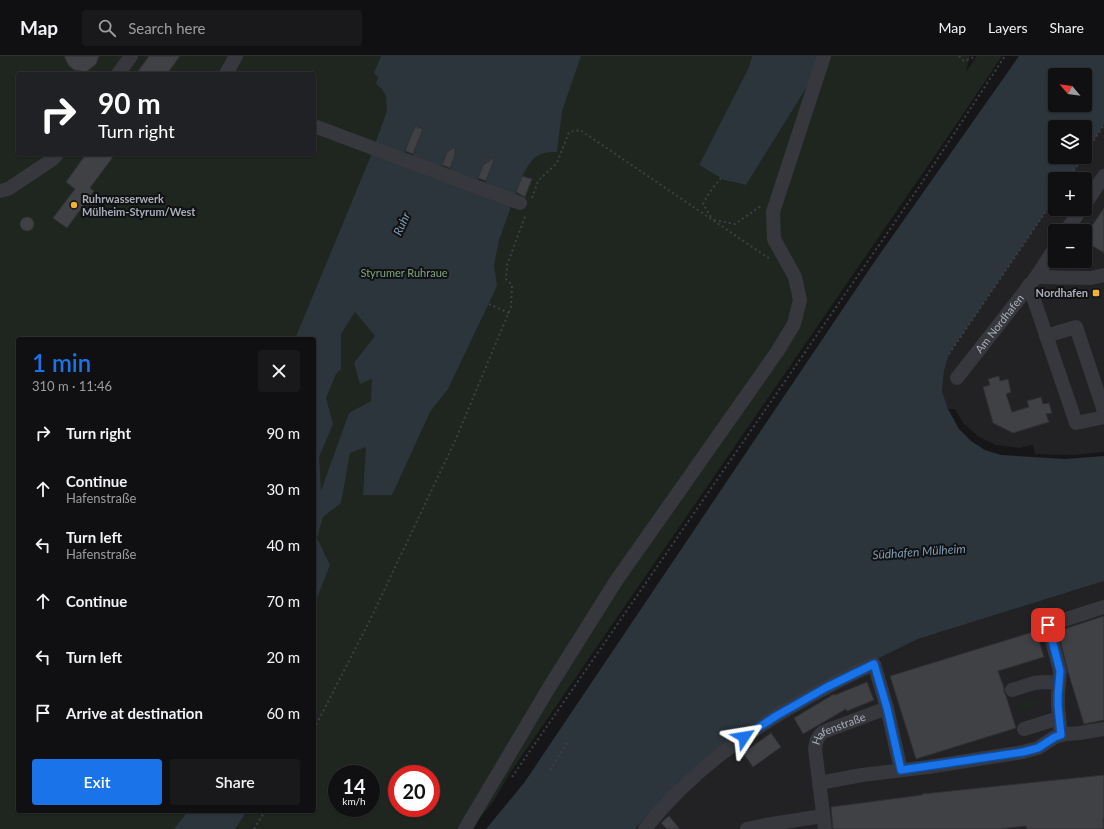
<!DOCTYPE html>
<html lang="en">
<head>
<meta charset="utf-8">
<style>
	body { margin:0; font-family:Lato,sans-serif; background:#19191b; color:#f1f3f6; height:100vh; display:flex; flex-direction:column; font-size:15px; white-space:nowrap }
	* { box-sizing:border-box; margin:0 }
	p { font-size:13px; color:#9c9d9f }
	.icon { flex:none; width:22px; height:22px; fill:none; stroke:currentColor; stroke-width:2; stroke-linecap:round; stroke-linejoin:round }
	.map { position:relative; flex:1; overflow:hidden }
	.panel { position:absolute; left:16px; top:281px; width:300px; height:476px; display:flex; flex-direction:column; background:#101012; border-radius:4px; box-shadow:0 1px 3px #0004,0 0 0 1px #303032 }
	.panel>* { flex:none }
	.banner { position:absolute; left:16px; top:16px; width:300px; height:84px; border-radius:4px; box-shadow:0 1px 3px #0004,0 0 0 1px #303032; background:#202124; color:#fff; overflow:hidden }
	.needle { width:26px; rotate:299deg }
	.buttons { position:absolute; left:1048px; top:12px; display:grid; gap:8px }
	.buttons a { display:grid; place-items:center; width:44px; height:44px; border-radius:4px; background:#101012; box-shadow:0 1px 3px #0004,0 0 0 1px #303032; font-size:20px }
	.speed { position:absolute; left:328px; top:709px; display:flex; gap:8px; font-size:20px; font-weight:700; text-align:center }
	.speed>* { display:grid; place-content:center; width:52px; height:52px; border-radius:50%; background:#101012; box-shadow:0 1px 3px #0004,0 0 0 1px #303032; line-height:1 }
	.speed small { font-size:10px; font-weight:400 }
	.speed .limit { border:6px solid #d22; background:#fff; color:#111 }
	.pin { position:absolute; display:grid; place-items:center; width:34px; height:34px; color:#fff; margin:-17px; border-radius:8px; box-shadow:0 2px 6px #0006 }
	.me { position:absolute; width:44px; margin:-22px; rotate:57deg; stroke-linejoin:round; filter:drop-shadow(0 0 3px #0008) }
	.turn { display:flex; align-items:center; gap:14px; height:84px; padding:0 16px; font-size:18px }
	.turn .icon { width:52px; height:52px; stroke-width:2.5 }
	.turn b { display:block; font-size:28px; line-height:34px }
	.round { display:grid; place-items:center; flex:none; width:42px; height:42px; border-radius:4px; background:#19191b }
	.headline { display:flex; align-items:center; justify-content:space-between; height:68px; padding:0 16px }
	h1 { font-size:24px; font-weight:600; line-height:30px; color:#1a73e8 }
	.primary-button { display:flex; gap:8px; margin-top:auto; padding:8px 16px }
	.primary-button a { flex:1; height:46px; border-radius:4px; background:#1a73e8; color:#fff; font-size:16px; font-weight:600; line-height:46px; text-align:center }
	.primary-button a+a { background:#19191b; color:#f1f3f6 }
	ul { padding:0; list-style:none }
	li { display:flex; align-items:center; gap:12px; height:56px; padding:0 16px }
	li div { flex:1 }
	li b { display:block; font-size:15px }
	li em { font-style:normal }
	header { display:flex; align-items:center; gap:24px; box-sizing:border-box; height:56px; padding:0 20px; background:#101012; border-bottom:1px solid #303032 }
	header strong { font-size:19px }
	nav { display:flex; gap:22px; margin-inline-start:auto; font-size:14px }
	.search { width:280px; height:36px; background:#19191b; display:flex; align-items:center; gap:10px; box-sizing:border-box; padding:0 14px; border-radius:4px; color:#9c9d9f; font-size:15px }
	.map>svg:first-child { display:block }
	.built { fill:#222225; fill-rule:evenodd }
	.green { fill:#1e261f; fill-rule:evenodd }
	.water { fill:#2c353c; fill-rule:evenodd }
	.building { fill:#404145; stroke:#303034 }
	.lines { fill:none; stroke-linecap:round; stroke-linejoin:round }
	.path { stroke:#3d3f44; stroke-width:2; stroke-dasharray:2 3; stroke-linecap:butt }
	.minor { stroke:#37383d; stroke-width:14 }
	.route-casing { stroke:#114b97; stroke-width:10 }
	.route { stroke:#1a73e8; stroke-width:7 }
	.poi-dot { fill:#f2b134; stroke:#111113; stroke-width:1.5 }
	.labels { text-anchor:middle; stroke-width:4; stroke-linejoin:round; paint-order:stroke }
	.poi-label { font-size:11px; font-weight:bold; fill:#a8adb8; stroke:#111113; text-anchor:start }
	.park-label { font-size:11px; fill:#7fa381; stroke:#111113 }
	.street-label { font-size:11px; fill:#a8adb8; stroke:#111113 }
	.water-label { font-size:12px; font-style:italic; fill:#7f9bb3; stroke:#111113 }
</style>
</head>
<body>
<header>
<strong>Map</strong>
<div class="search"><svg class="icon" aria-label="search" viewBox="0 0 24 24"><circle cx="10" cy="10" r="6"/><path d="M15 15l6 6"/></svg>Search here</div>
<nav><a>Map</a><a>Layers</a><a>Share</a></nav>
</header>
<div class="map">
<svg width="1104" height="773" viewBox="0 0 1104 773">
	<rect width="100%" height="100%" fill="#161618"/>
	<!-- built -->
	<g class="built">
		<path d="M1104,69V396L1074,399L1035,398L1033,389L1019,392L996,389L979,381L964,368L955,353H948L942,335L944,315L949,298L1055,142V153H1085V123H1068L1083,101H1085V97ZM1055,175H1085V205H1055Z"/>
		<path d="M1104,525V773H635L680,724L785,648L918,583Z"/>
	</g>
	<!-- green -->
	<g class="green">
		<path d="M0,0H752L749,11L699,109L724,124L746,129L815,18L820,0H970L966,16L977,0H1002L949,79L510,717L493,746L470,773H469L617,529L788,286L802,256L803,241L773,296L610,523L459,773H0ZM18,18H314V98H18ZM18,283H314V755H18ZM337,718H371V752H337ZM397,718H431V752H397Z"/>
		<path d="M1038,642L1040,649L1018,656L1015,649Z"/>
	</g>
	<!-- water -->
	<g class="water">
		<path d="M381,0H581L562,55L557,96C536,95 532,103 522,120L499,184L494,209L497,230L448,333L430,356L392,439H363L366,391L350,397L341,447L323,461L317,482L330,509L314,549V283H295L370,102L387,55L386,40L382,33L376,28L378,21L374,17ZM409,84L417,87L412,101L404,98ZM450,94L454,95L455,96L454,101L449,115L441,112L446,98ZM482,111L490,114L485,129L477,126ZM355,256L375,280L354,307L360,328L372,323L371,345L349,357L321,435L319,401L333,368L326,342L336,318L341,313V278Z"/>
		<path d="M752,0H820L815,18L746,129L724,124L699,109L749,11Z"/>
		<path d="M1019,0H1104V69L1085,97V71H1055V101H1083L1068,123H1055V142L949,298L944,315L942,335L948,353L959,373L971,385L985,394L1001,399L1065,403L1104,400V525L918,583L785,648L680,724L635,773H486L524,727L875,205ZM1055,19H1085V49H1055Z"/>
		<path d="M188,755H247L235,773H174Z"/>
	</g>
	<!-- building -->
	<g class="building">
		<path d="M64,0H99L96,8L86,16L74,14L69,10Z"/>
		<path d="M149,0H180L167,18H136Z"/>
		<path d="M415,70L423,73L413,98L405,95Z"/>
		<path d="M455,91V99L450,112L442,109L447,96Z"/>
		<path d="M86,98H115L90,132L94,135L67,172L53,162L75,133L66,126Z"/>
		<path d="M495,101L486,125L478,122L483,109Z"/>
		<path d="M522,120L532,123L525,141L516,136Z"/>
		<path d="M1104,152V197L1085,185V180Z"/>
		<circle cx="27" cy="168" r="7"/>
		<path d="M999,320L1000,325L1008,323L1011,336L1006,338L1012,356L1029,351L1027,345L1041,341L1043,348L1049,347L1052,357L1046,358L1049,366L1013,377L993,367L983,331L990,329L988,323Z"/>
		<path d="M1104,560V664L1084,668L1068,616L1058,575Z"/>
		<path d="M1036,575L1044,601L998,615L1004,632V636L1006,640L1016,672L916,703L890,620Z"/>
		<path d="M867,626L874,644L847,655L846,653L803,678L794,662L834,638L835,639Z"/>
		<path d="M771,677L781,691L753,711L743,697Z"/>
		<path d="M1104,719V763H1103L1104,773H1027L1026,770L1000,773H833L831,751L922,739V738Z"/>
		<path d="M669,760L680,773H667L661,767Z"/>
	</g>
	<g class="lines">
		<!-- path -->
		<g class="path">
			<path d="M959,0L964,5L972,2L973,0"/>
			<path d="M1085,97L1104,69"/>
			<path d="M1068,123L1083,101"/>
			<path d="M532,142L538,125L557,107L569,76L580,74L770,203"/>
			<path d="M711,161L703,148L709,137L721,122"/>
			<path d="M714,164L735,168L761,150"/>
			<path d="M489,248L509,257"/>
			<path d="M949,298L1055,142"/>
			<path d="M314,673L370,564L455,385L511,251L512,229L506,223L507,209L526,158"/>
			<path d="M550,714L568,685"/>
			<path d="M512,721L919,131L1005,0"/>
			<path d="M254,773L265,755"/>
		</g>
		<!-- minor -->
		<g class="minor">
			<path d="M118,18L131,0"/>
			<path d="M226,18L236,0"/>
			<path d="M314,70L520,147"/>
			<path d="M0,135L8,133L53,103L57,98"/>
			<path d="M1085,148L1104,120"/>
			<path d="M1066,175L1081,153"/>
			<path d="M1036,221L1091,222L1104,219"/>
			<path d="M1029,229L1076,367L1104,361"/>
			<path d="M1046,280L1076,271L1104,355"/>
			<path id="s1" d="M957,322L1036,221L1055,192"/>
			<path d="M1012,634L1034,627L1044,626L1059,627"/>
			<path d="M1024,673L1059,662"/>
			<path d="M1061,679L1058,650V639L1060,615L1048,569L1104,551"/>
			<path d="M819,727L862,719L928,711L1023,696L1038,692L1055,681L1066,678L1080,677L1104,673"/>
			<path d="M465,773L550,630L616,525L777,296L794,268L800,244L795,221L774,183L773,156L824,0"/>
			<path d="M645,773C692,712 760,666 827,631C843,622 858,615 874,608L887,652"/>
			<path d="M747,773L765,769L823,760"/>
			<path id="s2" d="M825,773L815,693C816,685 817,681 823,676L887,652L901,714"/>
		</g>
	</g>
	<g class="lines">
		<defs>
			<path id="route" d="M744,681L776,660L827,631L874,608L887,652L901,714L1023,696L1038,692L1055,681L1061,679L1058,650V639L1060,615L1048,569"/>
		</defs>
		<!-- route casing -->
		<use href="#route" class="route-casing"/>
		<!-- route -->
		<use href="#route" class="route"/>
	</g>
	<!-- markers -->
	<g class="poi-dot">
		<circle cx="74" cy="149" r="4"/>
		<rect x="1092" y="233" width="8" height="8" rx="2"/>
	</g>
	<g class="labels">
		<!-- poi labels -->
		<g class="poi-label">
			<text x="82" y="147">Ruhrwasserwerk<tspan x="82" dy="13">Mülheim-Styrum/West</tspan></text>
			<text x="1088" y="241" text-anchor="end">Nordhafen</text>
		</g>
		<!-- park labels -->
		<g class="park-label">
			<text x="404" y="221">Styrumer Ruhraue</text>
		</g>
		<!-- street labels -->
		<g class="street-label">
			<text dy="4" stroke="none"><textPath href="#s1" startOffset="69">Am Nordhafen</textPath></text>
			<text dy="4" stroke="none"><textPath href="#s2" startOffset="115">Hafenstraße</textPath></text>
		</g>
		<!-- water labels -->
		<g class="water-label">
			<text transform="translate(402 168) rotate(-66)" y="4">Ruhr</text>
			<text transform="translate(919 496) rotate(-4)" y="4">Südhafen Mülheim</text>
		</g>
	</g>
</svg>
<div class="buttons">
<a><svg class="needle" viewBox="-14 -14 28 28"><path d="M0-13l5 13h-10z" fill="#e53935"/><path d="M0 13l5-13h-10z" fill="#9c9d9f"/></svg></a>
<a><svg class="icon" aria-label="layers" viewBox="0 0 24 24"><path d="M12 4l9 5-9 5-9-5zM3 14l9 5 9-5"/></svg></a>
<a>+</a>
<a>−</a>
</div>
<div class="speed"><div>14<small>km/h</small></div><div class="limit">20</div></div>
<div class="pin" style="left:1048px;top:569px;background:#d93025"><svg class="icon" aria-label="arrive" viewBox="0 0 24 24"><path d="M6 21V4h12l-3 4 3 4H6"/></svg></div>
<svg class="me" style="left:744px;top:681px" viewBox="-20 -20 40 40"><path d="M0-17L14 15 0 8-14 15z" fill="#1a73e8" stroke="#fff" stroke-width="4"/></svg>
<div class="banner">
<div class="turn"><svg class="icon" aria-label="right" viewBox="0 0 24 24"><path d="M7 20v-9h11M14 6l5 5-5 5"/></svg><div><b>90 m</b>Turn right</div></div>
</div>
<section class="panel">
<div class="headline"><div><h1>1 min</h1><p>310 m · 11:46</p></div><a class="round"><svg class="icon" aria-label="close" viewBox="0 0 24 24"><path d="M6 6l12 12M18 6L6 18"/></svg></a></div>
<ul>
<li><svg class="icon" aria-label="right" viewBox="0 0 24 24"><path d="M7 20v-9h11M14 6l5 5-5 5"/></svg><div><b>Turn right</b></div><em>90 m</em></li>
<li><svg class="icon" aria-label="ahead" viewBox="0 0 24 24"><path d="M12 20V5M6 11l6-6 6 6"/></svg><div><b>Continue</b><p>Hafenstraße</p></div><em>30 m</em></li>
<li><svg class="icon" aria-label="left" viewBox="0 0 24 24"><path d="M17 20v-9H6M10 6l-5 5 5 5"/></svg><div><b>Turn left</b><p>Hafenstraße</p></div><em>40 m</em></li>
<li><svg class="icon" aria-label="ahead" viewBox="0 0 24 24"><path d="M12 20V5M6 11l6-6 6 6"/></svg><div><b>Continue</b></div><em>70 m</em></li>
<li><svg class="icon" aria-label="left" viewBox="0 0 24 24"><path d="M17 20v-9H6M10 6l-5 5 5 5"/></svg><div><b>Turn left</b></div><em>20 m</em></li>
<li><svg class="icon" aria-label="arrive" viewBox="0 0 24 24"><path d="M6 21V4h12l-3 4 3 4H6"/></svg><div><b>Arrive at destination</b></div><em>60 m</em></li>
</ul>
<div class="primary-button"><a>Exit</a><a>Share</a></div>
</section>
</div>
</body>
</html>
